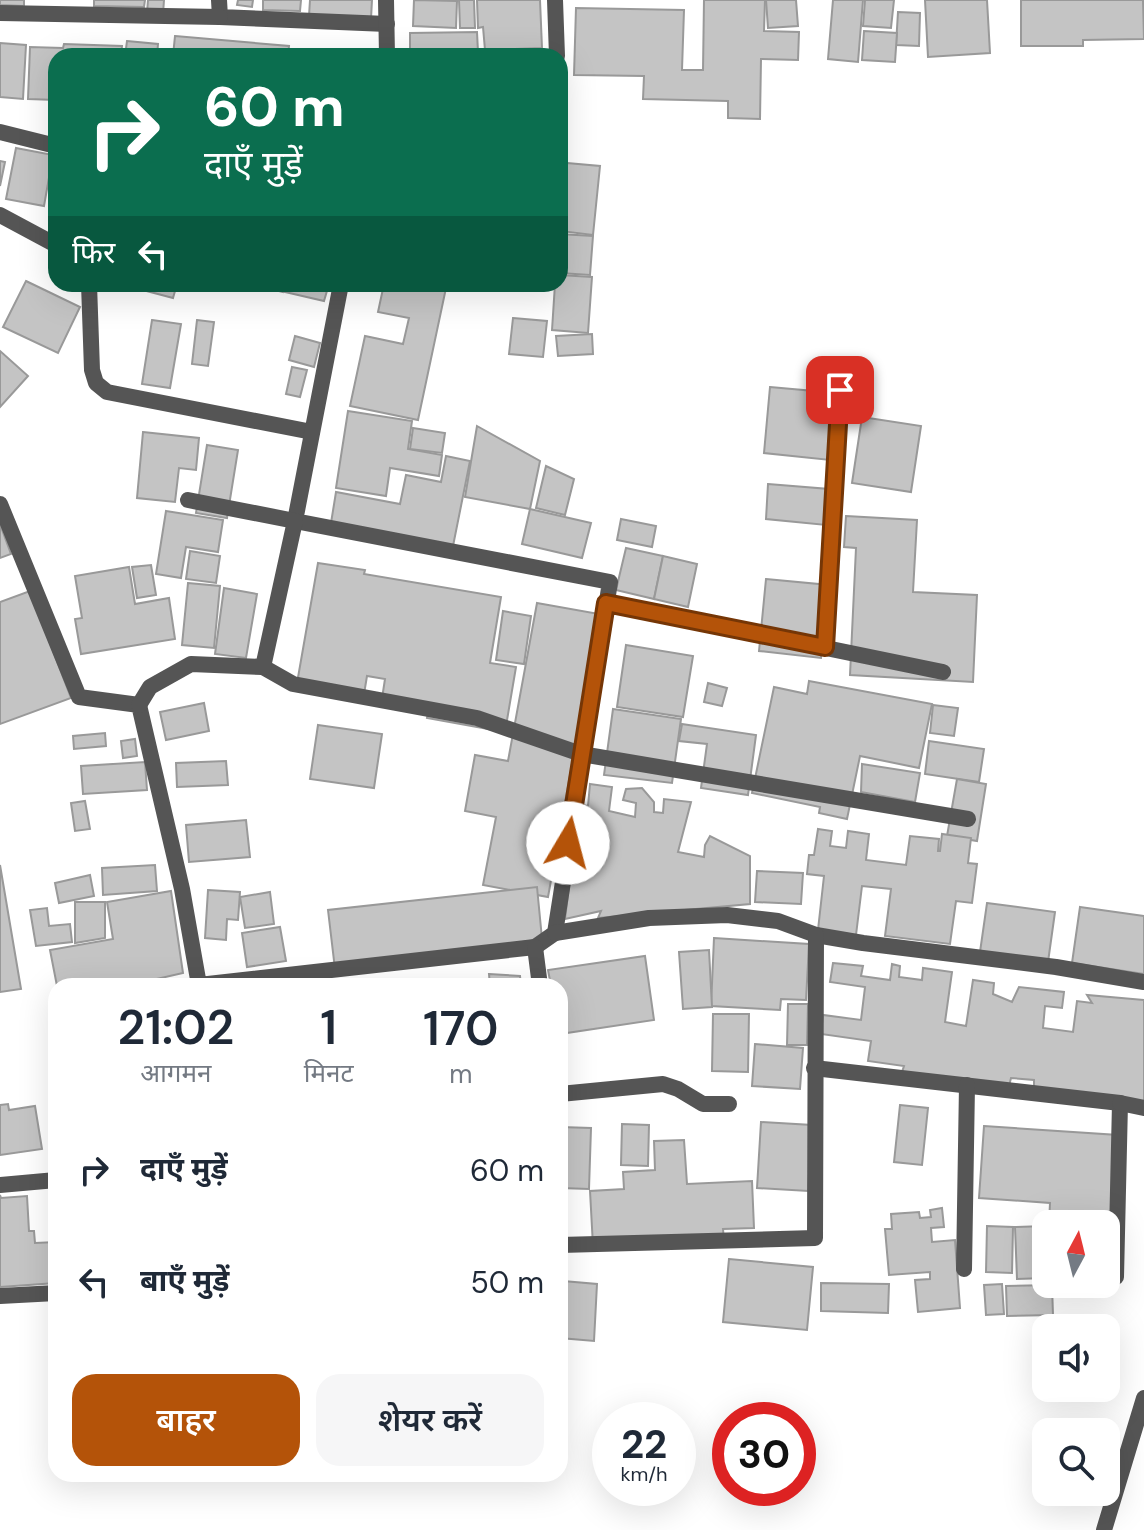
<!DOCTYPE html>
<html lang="hi">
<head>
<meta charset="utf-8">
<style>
	body { margin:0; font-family:"DM Sans","Noto Sans Devanagari",sans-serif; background:#f6f6f7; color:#1f2937; height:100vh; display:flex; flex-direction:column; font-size:30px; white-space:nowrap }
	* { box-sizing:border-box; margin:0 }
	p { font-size:26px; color:#747a83 }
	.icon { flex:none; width:44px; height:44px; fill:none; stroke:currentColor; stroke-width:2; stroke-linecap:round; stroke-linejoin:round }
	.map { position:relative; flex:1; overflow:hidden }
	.panel { position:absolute; left:48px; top:978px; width:520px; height:504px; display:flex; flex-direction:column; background:#fff; border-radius:24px; box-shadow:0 8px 32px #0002 }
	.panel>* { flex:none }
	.guide { position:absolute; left:48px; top:48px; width:520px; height:244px; border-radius:24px; box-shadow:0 8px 32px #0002; background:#0b6e4f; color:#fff; overflow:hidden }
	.needle { width:52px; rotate:7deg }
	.tools { position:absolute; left:1032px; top:1210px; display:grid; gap:16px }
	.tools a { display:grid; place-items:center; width:88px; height:88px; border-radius:16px; background:#fff; box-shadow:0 8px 32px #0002; font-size:40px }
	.speed { position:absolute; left:592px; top:1402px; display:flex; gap:16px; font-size:40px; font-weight:700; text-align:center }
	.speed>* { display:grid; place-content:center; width:104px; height:104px; border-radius:50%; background:#fff; box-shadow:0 8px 32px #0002; line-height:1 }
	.speed small { font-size:20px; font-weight:400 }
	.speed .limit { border:12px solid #d22; background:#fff; color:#111 }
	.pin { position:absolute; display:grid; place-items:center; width:68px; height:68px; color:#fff; margin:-34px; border-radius:16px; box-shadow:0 4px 12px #0006 }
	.me { position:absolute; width:88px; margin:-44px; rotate:8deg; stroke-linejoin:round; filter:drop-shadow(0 0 6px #0008) }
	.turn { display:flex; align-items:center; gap:28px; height:168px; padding:0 24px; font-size:36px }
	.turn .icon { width:104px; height:104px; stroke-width:2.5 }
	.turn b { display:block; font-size:56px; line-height:68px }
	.then { display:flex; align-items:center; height:76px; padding:0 24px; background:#0003; gap:16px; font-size:30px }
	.eta { display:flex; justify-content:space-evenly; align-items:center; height:136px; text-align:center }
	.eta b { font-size:48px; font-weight:600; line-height:56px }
	.button { display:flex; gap:16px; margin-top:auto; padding:16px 24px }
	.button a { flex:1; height:92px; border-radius:24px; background:#b45309; color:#fff; font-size:32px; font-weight:600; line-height:92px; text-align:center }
	.button a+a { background:#f6f6f7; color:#1f2937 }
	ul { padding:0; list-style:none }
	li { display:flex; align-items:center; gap:24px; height:112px; padding:0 24px }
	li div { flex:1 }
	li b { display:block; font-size:30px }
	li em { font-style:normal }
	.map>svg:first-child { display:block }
	.building { fill:#c4c4c4; stroke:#999; stroke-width:2 }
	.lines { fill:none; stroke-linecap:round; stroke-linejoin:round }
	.street { stroke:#555; stroke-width:16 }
	.route-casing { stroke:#753606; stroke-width:20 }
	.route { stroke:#b45309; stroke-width:14 }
</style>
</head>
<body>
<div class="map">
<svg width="1144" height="1530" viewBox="0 0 1144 1530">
	<rect width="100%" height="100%" fill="#fff"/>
	<!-- building -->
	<g class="building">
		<path d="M0,0H24V6L0,5Z"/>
		<path d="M94,0H145L144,7L94,6Z"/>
		<path d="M148,0H164L163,14L147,13Z"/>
		<path d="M238,0H253L252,7L237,5Z"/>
		<path d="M263,0H301L300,11L263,10Z"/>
		<path d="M310,0H372L371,19L309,16Z"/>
		<path d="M414,0L457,1L456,28L413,26Z"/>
		<path d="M459,0H474L475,28H460Z"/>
		<path d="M477,0H540L542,48L485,50L483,27L478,28Z"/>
		<path d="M704,0H765L764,31L799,32L798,60L761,59L760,119L728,118V101L643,99L644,76L574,75L576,8L684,10L682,70H703Z"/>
		<path d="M766,0H796L798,26L768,28Z"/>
		<path d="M833,0H863L858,62L828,59Z"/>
		<path d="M865,0H894L891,28L863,26Z"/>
		<path d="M925,0H987L990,53L928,57Z"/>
		<path d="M1021,0H1143L1144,39L1083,40V46H1021Z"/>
		<path d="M898,12L920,13L919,46L896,45Z"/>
		<path d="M864,31L897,33L895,62L862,60Z"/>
		<path d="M477,32L478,52L537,51V56H410V33Z"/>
		<path d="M175,36L289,46L288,56H173Z"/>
		<path d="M127,41L158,44L157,56H125Z"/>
		<path d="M0,43L26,45L23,99L0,97Z"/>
		<path d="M64,44L122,46L121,56H56V100L28,99L30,47L63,48Z"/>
		<path d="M16,148L53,155L44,206L6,199Z"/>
		<path d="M0,161L5,162L0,186Z"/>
		<path d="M567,163L600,166L593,235L560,231Z"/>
		<path d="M560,234L593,236L590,275L560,273Z"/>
		<path d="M560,275L592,277L588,333L552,330L555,284H560Z"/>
		<path d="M26,281L80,307L58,353L3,327Z"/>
		<path d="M141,284H177L173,298L139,289Z"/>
		<path d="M250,284H285L283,292Z"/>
		<path d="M287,284H329L324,301L285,292Z"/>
		<path d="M384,284H428L446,288L418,420L350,406L365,336L403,344L409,318L378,312Z"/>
		<path d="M513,318L547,321L543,357L509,354Z"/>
		<path d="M152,320L181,324L170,388L142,384Z"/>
		<path d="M197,320L214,322L208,366L192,364Z"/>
		<path d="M592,334L593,354L558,356L556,336Z"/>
		<path d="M295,336L320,343L314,367L289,360Z"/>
		<path d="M0,351L28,376L0,407Z"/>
		<path d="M292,367L307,370L300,397L286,394Z"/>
		<path d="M770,387L836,393L830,460L764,453Z"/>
		<path d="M348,411L412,421L408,449L442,455L439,476L390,468L386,496L336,488Z"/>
		<path d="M862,417L921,426L911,492L852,483Z"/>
		<path d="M477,426L540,461L530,509L465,497Z"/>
		<path d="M413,428L445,433L442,453L410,449Z"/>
		<path d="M143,432L199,438L196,470L179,468L175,502L137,498Z"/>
		<path d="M207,445L238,450L227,518L196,513Z"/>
		<path d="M446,456L470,461L453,546L331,523L336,492L400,504L406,475L441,482Z"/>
		<path d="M546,466L574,479L565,515L536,508Z"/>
		<path d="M768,484L829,489L826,525L766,519Z"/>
		<path d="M530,509L591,523L582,558L522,544Z"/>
		<path d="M166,511L223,520L218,552L186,547L181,578L156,574Z"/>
		<path d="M846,516L917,520L913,592L977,595L973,682L850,675L856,548L844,547Z"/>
		<path d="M621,519L656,526L652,547L617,540Z"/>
		<path d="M0,524L11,554L0,558Z"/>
		<path d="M626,548L663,556L654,599L616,590Z"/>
		<path d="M190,551L220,556L216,583L186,579Z"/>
		<path d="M663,556L697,564L688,607L654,599Z"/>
		<path d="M318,563L365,570L364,574L501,597L490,663L516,667L505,732L427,718L428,713L381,705L385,679L367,676L363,700L296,689Z"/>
		<path d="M151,565L156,595L137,598L132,567Z"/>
		<path d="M129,567L135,604L169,598L175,639L81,654L75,619L82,618L75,576Z"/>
		<path d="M766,579L829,585L821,658L759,651Z"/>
		<path d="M188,583L220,586L214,648L182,645Z"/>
		<path d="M224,588L257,594L246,658L215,654Z"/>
		<path d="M30,591L71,698L0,724V602Z"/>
		<path d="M537,603L599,614L548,897L483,885L496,817L465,811L475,755L508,761Z"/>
		<path d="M503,611L531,616L524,664L496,660Z"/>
		<path d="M626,645L693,656L683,717L617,707Z"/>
		<path d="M809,681L932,704L919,768L860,756L847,819L819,813L820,807L752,793L774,687L807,694Z"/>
		<path d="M708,683L727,688L722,706L704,702Z"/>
		<path d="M204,703L209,731L166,740L160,712Z"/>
		<path d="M933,705L958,708L954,736L930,733Z"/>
		<path d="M613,709L681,719L672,783L604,775Z"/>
		<path d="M682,724L756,735L748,795L701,788L707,744L679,741Z"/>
		<path d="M318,725L382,734L374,788L310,779Z"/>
		<path d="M105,733L106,746L74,749L73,736Z"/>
		<path d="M135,739L137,756L123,758L121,741Z"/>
		<path d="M929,741L984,749L979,782L925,774Z"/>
		<path d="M226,761L228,785L177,787L176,763Z"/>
		<path d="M145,762L147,790L83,794L81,766Z"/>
		<path d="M862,764L920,773L915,802L861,792Z"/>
		<path d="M957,779L986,784L977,841L947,836Z"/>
		<path d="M590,784L612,787L609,811L635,817L636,803L623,800L626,789L642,788L654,802V812L663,813L664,799L691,802L678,852L704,857L705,845L710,836L750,856V904L598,918L601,911L565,919L571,870L594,872L597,854L575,852L581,805L588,806Z"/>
		<path d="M85,801L90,829L75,831L71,803Z"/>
		<path d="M246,820L250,857L189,862L186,825Z"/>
		<path d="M818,829L832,831L830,846L846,848L848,831L869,834L866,860L906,865L910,836L939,839L938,851H940L942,834L971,838L968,863L977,864L972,903L956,901L950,944L885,936L891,889L862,886L856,935L818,930L824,876L807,874L809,855H814Z"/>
		<path d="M0,865L21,989L0,992Z"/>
		<path d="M155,865L157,891L103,895L102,868Z"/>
		<path d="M757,871L803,873L801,904L755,902Z"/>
		<path d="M90,875L94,896L59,903L55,883Z"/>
		<path d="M537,887L542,939L335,969L328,910Z"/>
		<path d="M208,890L240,892L238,920L227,919L226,940L205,938Z"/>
		<path d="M171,891L183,973L126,986H57L50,950L113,939L107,902Z"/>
		<path d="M270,892L274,924L245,928L240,897Z"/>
		<path d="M75,902H105V938L75,943Z"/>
		<path d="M987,903L1055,912L1048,962L980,952Z"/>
		<path d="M1080,907L1144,916V974L1072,963Z"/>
		<path d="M47,908L49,926L70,924L72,942L36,946L30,910Z"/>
		<path d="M280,927L286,961L247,967L242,933Z"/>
		<path d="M714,938L809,944L806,1000L781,999L780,1010L711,1006Z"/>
		<path d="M709,950L712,1007L683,1009L679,952Z"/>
		<path d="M645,956L654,1020L560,1034V986H551L548,970Z"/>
		<path d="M833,963L863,966L861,976L890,980L892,964L900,966L899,977L922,980L923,968L952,972L945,1022L966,1026L973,980L994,983L993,994L1012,1002L1019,987L1064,992L1062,1008L1045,1006L1043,1028L1073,1032L1077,1001L1092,1003L1087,995L1144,1000V1102L1034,1089V1080L1011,1078L1009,1086L902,1072L904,1066L868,1061L871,1041L821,1034L823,1015L861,1020L865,987L830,982Z"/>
		<path d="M489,974L520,976L521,986H490Z"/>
		<path d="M424,982V986H399V983Z"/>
		<path d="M788,1004H808L807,1045H787Z"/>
		<path d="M713,1014H749L748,1072L712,1071Z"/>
		<path d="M755,1044L803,1048L800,1089L752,1086Z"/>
		<path d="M8,1104L9,1110L35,1106L42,1149L0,1155V1105Z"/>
		<path d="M900,1105L928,1108L922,1165L894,1162Z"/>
		<path d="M761,1122L812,1125L808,1191L757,1188Z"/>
		<path d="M622,1124L649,1125L648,1166L621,1165Z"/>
		<path d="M984,1126L1118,1135L1111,1239H1106V1224H1049L1050,1203L979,1198Z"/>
		<path d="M560,1127L591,1128L589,1189L560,1188Z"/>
		<path d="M684,1140L687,1184L752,1181L754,1228L723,1229L724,1240L593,1246L590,1191L624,1189L623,1172L655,1170L654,1141Z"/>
		<path d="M0,1195L1,1198L27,1196L29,1231H34L35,1243L56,1242V1283L0,1287Z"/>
		<path d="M942,1208L944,1227L931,1228L932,1242L955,1240L960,1308L918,1312L915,1280L930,1279V1272L889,1275L885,1229H892L891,1214L919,1212L920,1218L931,1217L930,1210Z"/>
		<path d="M987,1226L1013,1227L1012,1273L986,1272Z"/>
		<path d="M1045,1226L1046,1278L1017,1279L1015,1227Z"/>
		<path d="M729,1259L813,1267L807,1330L723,1322Z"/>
		<path d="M563,1281L597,1284L594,1341L560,1338Z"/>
		<path d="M821,1283L889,1284L888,1313L821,1311Z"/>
		<path d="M1002,1284L1004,1314L986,1315L984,1285Z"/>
		<path d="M1052,1285L1053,1315L1007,1316L1006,1286Z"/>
	</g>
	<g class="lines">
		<!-- street -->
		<g class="street">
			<path d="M219,0L220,17L387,24"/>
			<path d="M386,0L387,56"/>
			<path d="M555,0L557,56"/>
			<path d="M0,13L220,17"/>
			<path d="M0,132L56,146"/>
			<path d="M0,215L56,245"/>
			<path d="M89,284L92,370L96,383L107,392L312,432"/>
			<path d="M0,504L79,697L139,705L182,889L199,985L535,947L555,933L610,582L295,521L341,284"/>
			<path d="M606,603L943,672"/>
			<path d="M825,647L840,390"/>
			<path d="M263,667L293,684L477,718L581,754L968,819"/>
			<path d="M139,705L150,687L191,664L263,667L295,521L188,500"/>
			<path d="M555,933L649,918L727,915L778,921L816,935L863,943L1056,967L1144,982"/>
			<path d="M535,947L540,986"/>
			<path d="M814,1068L1120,1103L1116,1277"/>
			<path d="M560,1094L663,1084L678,1089L703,1104H729"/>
			<path d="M1120,1103L1144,1108"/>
			<path d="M0,1185L56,1180"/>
			<path d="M560,1245L815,1238L816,935"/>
			<path d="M964,1269L967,1085"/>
			<path d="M0,1296L56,1293"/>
			<path d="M1104,1530L1144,1398"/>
		</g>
	</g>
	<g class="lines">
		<defs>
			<path id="route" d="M568,843L606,603L825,647L840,390"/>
		</defs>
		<!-- route casing -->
		<use href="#route" class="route-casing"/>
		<!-- route -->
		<use href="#route" class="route"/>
	</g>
</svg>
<div class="tools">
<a><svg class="needle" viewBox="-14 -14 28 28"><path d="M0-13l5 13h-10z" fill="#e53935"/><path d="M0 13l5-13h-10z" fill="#747a83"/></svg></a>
<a><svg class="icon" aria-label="sound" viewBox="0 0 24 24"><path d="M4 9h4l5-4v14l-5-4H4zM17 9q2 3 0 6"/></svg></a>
<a><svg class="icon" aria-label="search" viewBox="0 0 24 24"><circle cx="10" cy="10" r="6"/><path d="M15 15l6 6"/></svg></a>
</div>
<div class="speed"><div>22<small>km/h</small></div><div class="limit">30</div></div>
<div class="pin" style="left:840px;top:390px;background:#d93025"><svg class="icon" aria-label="arrive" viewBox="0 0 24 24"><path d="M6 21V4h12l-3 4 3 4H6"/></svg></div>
<svg class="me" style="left:568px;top:843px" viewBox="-20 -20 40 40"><circle r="19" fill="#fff"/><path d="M0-13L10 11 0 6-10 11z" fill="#b45309"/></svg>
<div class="guide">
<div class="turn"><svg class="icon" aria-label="right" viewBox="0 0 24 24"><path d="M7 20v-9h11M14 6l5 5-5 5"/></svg><div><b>60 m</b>दाएँ मुड़ें</div></div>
<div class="then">फिर<svg class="icon" aria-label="left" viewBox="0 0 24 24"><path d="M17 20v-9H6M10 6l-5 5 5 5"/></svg></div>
</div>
<section class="panel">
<div class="eta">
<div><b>21:02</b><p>आगमन</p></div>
<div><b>1</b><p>मिनट</p></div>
<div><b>170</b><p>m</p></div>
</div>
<ul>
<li><svg class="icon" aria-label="right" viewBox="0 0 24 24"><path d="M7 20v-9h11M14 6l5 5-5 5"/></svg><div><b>दाएँ मुड़ें</b></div><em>60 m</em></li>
<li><svg class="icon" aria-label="left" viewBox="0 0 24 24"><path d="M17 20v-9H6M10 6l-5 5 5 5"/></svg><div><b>बाएँ मुड़ें</b></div><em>50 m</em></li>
</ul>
<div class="button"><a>बाहर</a><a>शेयर करें</a></div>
</section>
</div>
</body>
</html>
